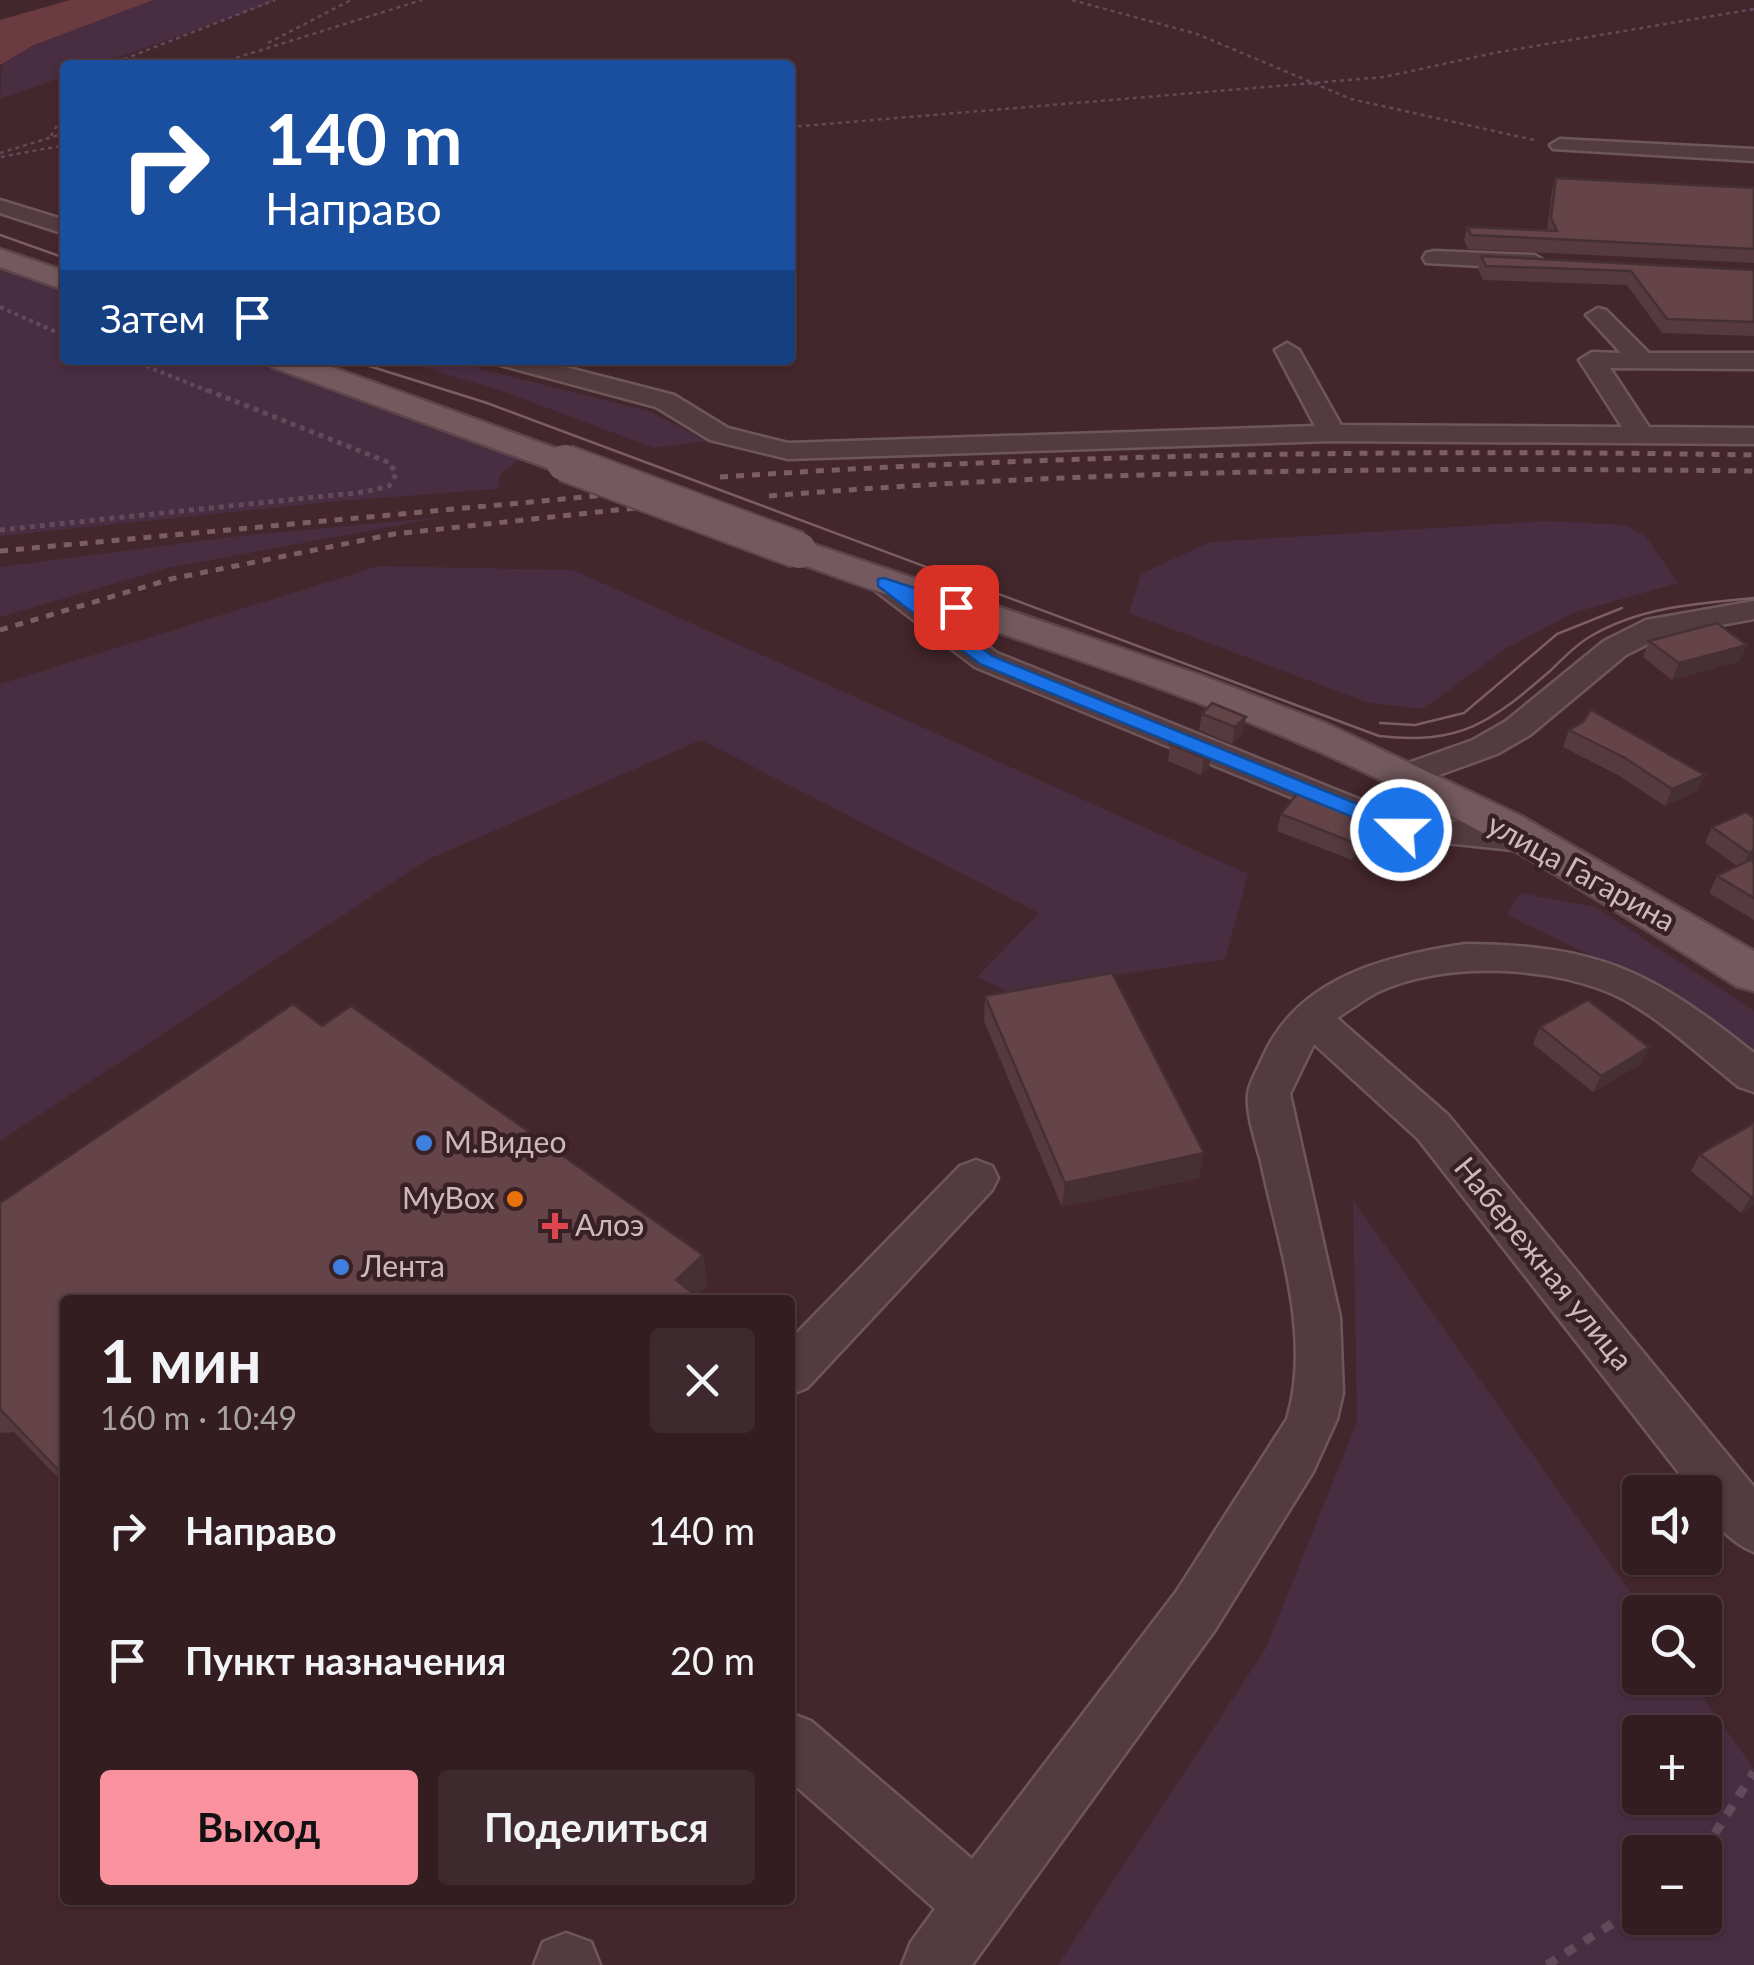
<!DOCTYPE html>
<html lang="ru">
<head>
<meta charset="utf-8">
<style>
	body { margin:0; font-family:Lato,sans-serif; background:#3e2a2e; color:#f1f3f6; height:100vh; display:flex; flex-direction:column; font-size:38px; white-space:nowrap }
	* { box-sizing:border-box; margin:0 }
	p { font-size:32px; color:#a9a2a5 }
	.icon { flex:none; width:55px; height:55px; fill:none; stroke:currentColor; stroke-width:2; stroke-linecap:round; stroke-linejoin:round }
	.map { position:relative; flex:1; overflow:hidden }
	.details { position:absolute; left:60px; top:1295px; width:735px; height:610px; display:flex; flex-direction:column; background:#331d21; border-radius:10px; box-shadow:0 2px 8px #0004,0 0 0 2px #4e3b3f }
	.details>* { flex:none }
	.hud { position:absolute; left:60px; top:60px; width:735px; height:305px; border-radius:10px; box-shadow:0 2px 8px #0004,0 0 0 2px #4e3b3f; background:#1a4fa0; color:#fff; overflow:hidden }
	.buttons { position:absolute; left:1622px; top:1475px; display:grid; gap:20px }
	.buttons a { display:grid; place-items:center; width:100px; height:100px; border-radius:10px; background:#331d21; box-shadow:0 2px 8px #0004,0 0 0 2px #4e3b3f; font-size:50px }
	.pin { position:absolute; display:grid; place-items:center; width:85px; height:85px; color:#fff; margin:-42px; border-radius:20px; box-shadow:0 5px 15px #0006 }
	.me { position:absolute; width:110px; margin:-55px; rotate:292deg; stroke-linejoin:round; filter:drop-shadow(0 0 8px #0008) }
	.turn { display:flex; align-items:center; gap:35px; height:210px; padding:0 40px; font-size:45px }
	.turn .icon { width:130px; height:130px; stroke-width:2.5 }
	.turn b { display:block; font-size:70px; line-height:85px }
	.then { display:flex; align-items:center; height:95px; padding:0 40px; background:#0003; gap:20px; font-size:38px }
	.round { display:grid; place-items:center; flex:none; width:105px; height:105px; border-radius:10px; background:#3e2a2e }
	.overview { display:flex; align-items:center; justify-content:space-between; height:170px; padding:0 40px }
	h1 { font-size:60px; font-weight:700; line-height:75px }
	.cta { display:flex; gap:20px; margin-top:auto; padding:20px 40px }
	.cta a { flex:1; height:115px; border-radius:10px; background:#fa919f; color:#111; font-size:40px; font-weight:700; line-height:115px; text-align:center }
	.cta a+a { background:#3e2a2e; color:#f1f3f6 }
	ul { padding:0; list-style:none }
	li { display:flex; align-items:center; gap:30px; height:130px; padding:0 40px }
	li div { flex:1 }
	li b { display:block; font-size:38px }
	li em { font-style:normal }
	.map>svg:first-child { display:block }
	.green { fill:#492d41; fill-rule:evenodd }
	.water { fill:#6b3b42 }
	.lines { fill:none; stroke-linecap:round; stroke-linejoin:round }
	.minor-casing { stroke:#6e575a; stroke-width:5 }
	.major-casing { stroke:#5d4549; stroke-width:5 }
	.path-far3 { stroke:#64495a; stroke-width:2.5; stroke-dasharray:4 4; stroke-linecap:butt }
	.path-far2 { stroke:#64495a; stroke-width:4; stroke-dasharray:4 4; stroke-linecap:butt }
	.path-far1 { stroke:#64495a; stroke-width:5; stroke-dasharray:5 5; stroke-linecap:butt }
	.path { stroke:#64495a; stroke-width:9; stroke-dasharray:11 11; stroke-linecap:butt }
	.minor { fill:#543b3f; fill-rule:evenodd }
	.major { fill:#745a5e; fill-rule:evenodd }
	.tram { stroke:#7b5e62; stroke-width:2.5 }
	.rail { stroke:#7b5e62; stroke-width:5; stroke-dasharray:8 8; stroke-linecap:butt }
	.major-bridge-casing { stroke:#5d4549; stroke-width:40; stroke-linecap:butt }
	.major-bridge { stroke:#745a5e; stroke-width:36 }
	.wall { fill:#563a3f }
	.shaded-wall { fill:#463033 }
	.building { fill:#644449; stroke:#463033; stroke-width:2.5 }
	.route { fill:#1a73e8; stroke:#114b97; stroke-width:2.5 }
	.shop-dot { fill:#3f7fe0; stroke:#392024; stroke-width:4 }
	.food-dot { fill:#e8710a; stroke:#392024; stroke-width:4 }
	.health-dot { fill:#e0444e; stroke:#392024; stroke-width:4 }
	.labels { text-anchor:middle; stroke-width:9; stroke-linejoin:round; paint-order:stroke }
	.street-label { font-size:30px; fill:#cdb9bc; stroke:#392024 }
	.poi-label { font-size:30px; fill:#cdb9bc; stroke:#392024; text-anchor:start }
</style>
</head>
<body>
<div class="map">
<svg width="1754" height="1965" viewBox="0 0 1754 1965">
	<rect width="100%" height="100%" fill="#44272c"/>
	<!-- green -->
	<g class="green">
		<path d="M153,0H279L97,65H65V76L0,99L2,63L32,46Z"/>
		<path d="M0,270L16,271L65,292V360H248L523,456L500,475L498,489L341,501L0,536Z"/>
		<path d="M399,360H444L649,411L707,441L654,448L502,391Z"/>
		<path d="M444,517L168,568L0,617V567L230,537Z"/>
		<path d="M1547,521L1626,525L1646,537L1678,583L1573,613L1505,649L1423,709L1369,703L1129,613L1141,574L1210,542Z"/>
		<path d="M379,566L573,570L1248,874L1225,959L1007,991L977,977L1039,913L701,740L427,860L0,1141V684Z"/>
		<path d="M1520,893L1596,907L1754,1011V1064L1644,981L1507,915Z"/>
		<path d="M1353,1200L1644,1612H1640V1678H1689L1754,1769V1965H1058L1266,1648L1357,1422ZM1640,1732H1705V1798H1640ZM1640,1852H1705V1918H1640Z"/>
	</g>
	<!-- water -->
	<path class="water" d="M70,0H153L32,46L0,65V20Z"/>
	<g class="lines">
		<defs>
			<g id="minor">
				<path d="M1560,139L1754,149V161L1553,149L1550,145Z"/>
				<path d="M0,200L65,220V234L0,213Z"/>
				<path d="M1434,251L1535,255L1546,262L1535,269L1426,263L1423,258L1426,253Z"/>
				<path d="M1598,308L1606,310L1649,353H1754V369L1610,368L1649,427L1754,428V444L1332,441L788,459L710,440L656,407L500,365L496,360H538L674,395L728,428L788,443L1315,426L1275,350L1287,343L1299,350L1341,425L1622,427L1579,360L1592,352L1621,353L1586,315Z"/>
				<path d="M884,574L895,577L997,653L1406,818L1522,827L1535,831L1540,839L1535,847L1522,851L1388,837L975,667L873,589L869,583L873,577Z"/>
				<path d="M1754,601V619L1666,635L1626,655L1530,735L1497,754L1406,787L1394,784L1388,776L1394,768L1473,740L1506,721L1604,641L1646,620Z"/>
				<path d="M1465,944C1599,945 1651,971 1754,1053V1092L1739,1087C1701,1057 1665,1022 1623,999C1558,965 1442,960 1376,993C1363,1000 1350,1010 1337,1018L1448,1115L1754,1487V1552C1731,1543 1705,1518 1705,1492H1694L1418,1139L1314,1044L1290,1094L1340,1317L1343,1393L1337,1419L1313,1472L1215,1630L972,1965H902L911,1942L935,1909L790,1781V1713L811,1721L972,1859L1176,1592L1287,1419C1312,1336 1278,1243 1261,1162C1256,1142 1246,1115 1248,1094C1249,1083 1258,1069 1262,1059C1297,977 1386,956 1465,944Z"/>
				<path d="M976,1160L992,1166L998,1178L992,1190L807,1388L790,1395V1340L960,1166Z"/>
				<path d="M566,1933L591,1942L600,1965H534L543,1942Z"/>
			</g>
			<g id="major">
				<path d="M0,249L65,271V290L0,267Z"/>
				<path d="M267,360H312L577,456L582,463L577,470L565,473L553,470L272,367Z"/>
				<path d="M798,539L1203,676L1325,723L1521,816L1754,951V991L1736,986C1594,896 1449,805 1292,740C1127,670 953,621 785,558L780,550L785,542Z"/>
			</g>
		</defs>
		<!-- minor casing -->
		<use href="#minor" class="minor-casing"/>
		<!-- major casing -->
		<use href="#major" class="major-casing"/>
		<!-- path-far3 -->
		<g class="path-far3">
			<path d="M1072,0L1197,34L1351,99L1534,140"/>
			<path d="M268,43L351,0"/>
			<path d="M109,65L275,0"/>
			<path d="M213,65L422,0"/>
			<path d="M790,127L1384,77L1494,53L1754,9"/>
			<path d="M51,136L65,111"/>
			<path d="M0,153L65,133"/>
			<path d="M1,157L65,145"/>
		</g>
		<!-- path-far2 -->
		<g class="path-far2">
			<path d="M0,307L65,336"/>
			<path d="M131,360L208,391"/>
		</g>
		<!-- path-far1 -->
		<path class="path-far1" d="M0,530L364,492L389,486L396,474L390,463L202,388"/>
		<!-- path -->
		<g class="path">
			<path d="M1703,1852L1754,1772"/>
			<path d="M1547,1965L1640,1906"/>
		</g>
		<!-- minor -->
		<use href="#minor" class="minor"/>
		<!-- major -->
		<use href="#major" class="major"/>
		<!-- tram -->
		<g class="tram">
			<path d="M0,235L65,258"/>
			<path d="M350,360L487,403L1379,736C1461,745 1490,723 1550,671C1563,659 1575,645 1591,636C1640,607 1698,603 1754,598"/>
			<path d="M1380,723L1415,725L1464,713L1557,634L1622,608"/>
		</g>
		<!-- rail -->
		<g class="rail">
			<path d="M720,477C1065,454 1409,449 1754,455"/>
			<path d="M769,496C1097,469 1425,467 1754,471"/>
			<path d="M0,551L628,493"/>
			<path d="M0,630L171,579L394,534L663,505"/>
		</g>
		<defs>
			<path id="major-bridge" d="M565,463L798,550"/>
		</defs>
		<!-- major-bridge casing -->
		<use href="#major-bridge" class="major-bridge-casing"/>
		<!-- major-bridge -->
		<use href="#major-bridge" class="major-bridge"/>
	</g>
	<!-- wall -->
	<g class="wall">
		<path d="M1556,178L1754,188V263L1468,249L1464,240L1467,227L1547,230L1552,191Z"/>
		<path d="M1481,256L1754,270V336L1662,333L1627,285L1483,280L1478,269Z"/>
		<path d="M1649,641L1740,661L1672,680L1643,657Z"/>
		<path d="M1202,714L1246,717L1243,733L1232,744L1199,730Z"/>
		<path d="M1569,730L1705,775L1697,791L1665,806L1618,775L1563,747Z"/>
		<path d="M1170,744L1212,751L1209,767L1201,775L1168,761Z"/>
		<path d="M1281,814L1375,819L1370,836L1352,860L1277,831Z"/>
		<path d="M1754,818V920L1709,893L1717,876L1737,866L1705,843L1712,827Z"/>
		<path d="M985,996L1199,1178L1062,1207L984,1021Z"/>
		<path d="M1540,1027L1641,1064L1593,1092L1533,1044Z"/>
		<path d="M1754,1123V1205L1741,1213L1691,1171L1700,1154Z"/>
		<path d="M0,1203L703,1255L707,1286L697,1296L65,1300V1485L14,1432L0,1433Z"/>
	</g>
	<!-- shaded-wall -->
	<g class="shaded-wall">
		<path d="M1747,645L1740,661L1672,680L1679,663Z"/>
		<path d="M1246,717L1243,733L1232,744L1235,727Z"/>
		<path d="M1212,751L1209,767L1201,775L1204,758Z"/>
		<path d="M1705,775L1697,791L1665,806L1672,789Z"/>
		<path d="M1375,819L1370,836L1352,860L1357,844Z"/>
		<path d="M1754,850V863L1741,869L1749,853Z"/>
		<path d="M1649,1047L1641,1064L1593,1092L1601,1076Z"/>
		<path d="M1204,1153L1199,1178L1062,1207L1065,1183Z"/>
		<path d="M1754,1195V1205L1741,1213L1751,1197Z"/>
		<path d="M703,1255L707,1286L693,1300L676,1280Z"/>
	</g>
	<!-- building -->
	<g class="building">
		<path d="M1556,178L1754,188V249L1471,235L1467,227L1557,231L1551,218Z"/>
		<path d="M1481,256L1754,270V322L1667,319L1631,271L1486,266Z"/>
		<path d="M1717,623L1747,645L1679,663L1649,641Z"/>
		<path d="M1212,703L1246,717L1235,727L1202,714Z"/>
		<path d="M1591,710L1705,775L1672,789L1625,758L1569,730L1583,722Z"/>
		<path d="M1178,737L1212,751L1204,758L1170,744Z"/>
		<path d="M1300,790L1375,819L1357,844L1281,814Z"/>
		<path d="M1746,812L1754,818V850L1749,853L1712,827Z"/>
		<path d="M1750,860L1754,862V898L1717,876Z"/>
		<path d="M1112,973L1204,1153L1065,1183L985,996Z"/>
		<path d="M1588,1000L1649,1047L1601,1076L1540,1027Z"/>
		<path d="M293,1004L322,1026L351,1006L703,1255L676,1280L702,1300H65V1477L0,1409V1203Z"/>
		<path d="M1754,1123V1195L1751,1197L1700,1154Z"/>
	</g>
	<!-- route -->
	<path class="route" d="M884,578L963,604L965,607L956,613L918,600L992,656L1409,825L1412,830L1409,834H1394L980,664L878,586V579Z"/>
	<!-- markers -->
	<g class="shop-dot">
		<circle cx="424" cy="1143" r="10"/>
		<circle cx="341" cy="1267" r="10"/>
	</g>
	<circle class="food-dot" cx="515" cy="1199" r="10"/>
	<path class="health-dot" d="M550 1211h10v10h10v10h-10v10h-10v-10h-10v-10h10z"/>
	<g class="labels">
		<!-- street labels -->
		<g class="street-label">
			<text transform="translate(1581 873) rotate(29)" y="10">улица Гагарина</text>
			<text transform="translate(1543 1264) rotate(51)" y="10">Набережная улица</text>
		</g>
		<!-- poi labels -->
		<g class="poi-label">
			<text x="444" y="1153">М.Видео</text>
			<text x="495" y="1209" text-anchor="end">MyBox</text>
			<text x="575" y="1236">Алоэ</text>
			<text x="361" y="1277">Лента</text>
		</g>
	</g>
</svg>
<div class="buttons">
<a><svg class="icon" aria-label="sound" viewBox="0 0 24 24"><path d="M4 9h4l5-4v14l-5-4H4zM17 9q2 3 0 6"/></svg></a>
<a><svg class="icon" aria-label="search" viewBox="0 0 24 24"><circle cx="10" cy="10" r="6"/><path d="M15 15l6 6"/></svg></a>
<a>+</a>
<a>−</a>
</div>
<div class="pin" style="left:956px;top:607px;background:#d93025"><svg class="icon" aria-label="arrive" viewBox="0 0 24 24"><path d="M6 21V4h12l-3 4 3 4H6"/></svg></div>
<svg class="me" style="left:1401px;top:830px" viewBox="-20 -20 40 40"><circle r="17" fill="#1a73e8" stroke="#fff" stroke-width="3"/><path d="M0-11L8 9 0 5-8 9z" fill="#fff"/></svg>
<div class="hud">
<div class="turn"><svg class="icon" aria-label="right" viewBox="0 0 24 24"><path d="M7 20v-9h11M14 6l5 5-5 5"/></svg><div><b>140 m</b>Направо</div></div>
<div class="then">Затем<svg class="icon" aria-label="arrive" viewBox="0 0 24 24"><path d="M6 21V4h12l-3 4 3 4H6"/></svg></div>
</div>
<section class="details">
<div class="overview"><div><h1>1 мин</h1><p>160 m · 10:49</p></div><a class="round"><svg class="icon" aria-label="close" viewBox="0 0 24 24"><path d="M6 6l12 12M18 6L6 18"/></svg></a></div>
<ul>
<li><svg class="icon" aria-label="right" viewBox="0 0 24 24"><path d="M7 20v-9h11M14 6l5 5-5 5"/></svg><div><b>Направо</b></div><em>140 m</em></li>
<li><svg class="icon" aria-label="arrive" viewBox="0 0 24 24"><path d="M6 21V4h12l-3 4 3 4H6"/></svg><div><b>Пункт назначения</b></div><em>20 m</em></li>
</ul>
<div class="cta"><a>Выход</a><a>Поделиться</a></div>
</section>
</div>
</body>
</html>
